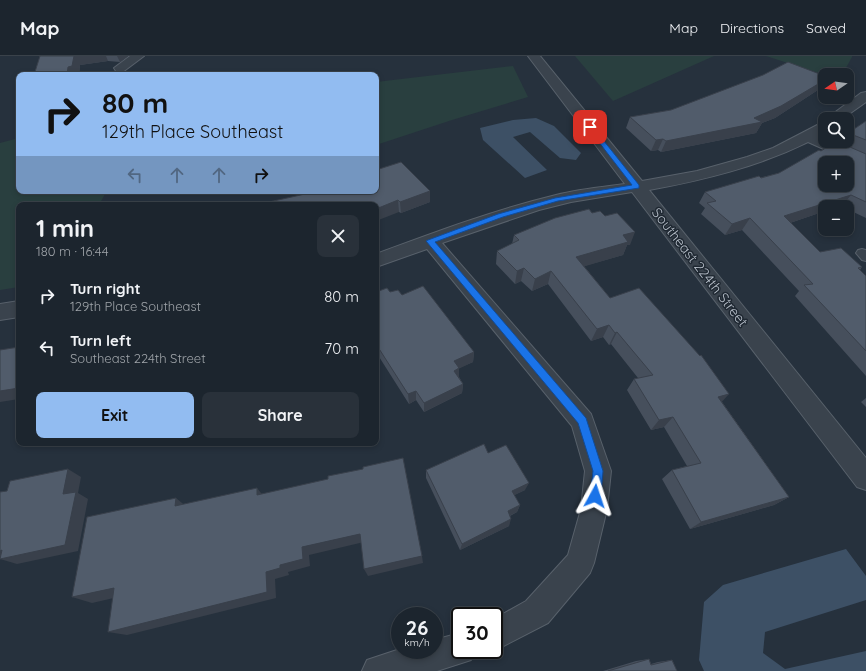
<!DOCTYPE html>
<html lang="en">
<head>
<meta charset="utf-8">
<style>
	body { margin:0; font-family:Quicksand,sans-serif; background:#29313a; color:#f1f3f6; height:100vh; display:flex; flex-direction:column; font-size:15px; white-space:nowrap }
	* { box-sizing:border-box; margin:0 }
	p { font-size:13px; color:#a0a5aa }
	.icon { flex:none; width:22px; height:22px; fill:none; stroke:currentColor; stroke-width:2; stroke-linecap:round; stroke-linejoin:round }
	.map { position:relative; flex:1; overflow:hidden }
	.drawer { position:absolute; left:16px; top:146px; width:363px; height:244px; display:flex; flex-direction:column; background:#1c252e; border-radius:8px; box-shadow:0 2px 6px #0003,0 0 0 1px #3a424a }
	.drawer>* { flex:none }
	.banner { position:absolute; left:16px; top:16px; width:363px; height:122px; border-radius:8px; box-shadow:0 2px 6px #0003,0 0 0 1px #3a424a; background:#92bcf1; color:#111; overflow:hidden }
	.needle { width:26px; rotate:257deg }
	.fabs { position:absolute; left:818px; top:12px; display:grid; gap:8px }
	.fabs a { display:grid; place-items:center; width:36px; height:36px; border-radius:8px; background:#1c252e; box-shadow:0 2px 6px #0003,0 0 0 1px #3a424a; font-size:20px }
	.speed { position:absolute; left:391px; top:551px; display:flex; gap:8px; font-size:20px; font-weight:700; text-align:center }
	.speed>* { display:grid; place-content:center; width:52px; height:52px; border-radius:50%; background:#1c252e; box-shadow:0 2px 6px #0003,0 0 0 1px #3a424a; line-height:1 }
	.speed small { font-size:10px; font-weight:400 }
	.speed .limit { border:2px solid #111; border-radius:6px; background:#fff; color:#111 }
	.pin { position:absolute; display:grid; place-items:center; width:34px; height:34px; color:#fff; margin:-17px; border-radius:8px; box-shadow:0 2px 6px #0006 }
	.me { position:absolute; width:44px; margin:-22px; rotate:5deg; stroke-linejoin:round; filter:drop-shadow(0 0 3px #0008) }
	.turn { display:flex; align-items:center; gap:14px; height:84px; padding:0 20px; font-size:18px }
	.turn .icon { width:52px; height:52px; stroke-width:2.5 }
	.turn b { display:block; font-size:28px; line-height:34px }
	.lanes { display:flex; align-items:center; height:38px; padding:0 20px; background:#0003; justify-content:center; gap:20px; direction:ltr }
	.lanes .off { opacity:.35 }
	.round { display:grid; place-items:center; flex:none; width:42px; height:42px; border-radius:8px; background:#29313a }
	.head { display:flex; align-items:center; justify-content:space-between; height:68px; padding:0 20px }
	h1 { font-size:24px; font-weight:700; line-height:30px }
	.primary-button { display:flex; gap:8px; margin-top:auto; padding:8px 20px }
	.primary-button a { flex:1; height:46px; border-radius:8px; background:#92bcf1; color:#111; font-size:16px; font-weight:700; line-height:46px; text-align:center }
	.primary-button a+a { background:#29313a; color:#f1f3f6 }
	ul { padding:0; list-style:none }
	li { display:flex; align-items:center; gap:12px; height:52px; padding:0 20px }
	li div { flex:1 }
	li b { display:block; font-size:15px }
	li em { font-style:normal }
	header { display:flex; align-items:center; gap:24px; box-sizing:border-box; height:56px; padding:0 20px; background:#1c252e; border-bottom:1px solid #3a424a }
	header strong { font-size:19px }
	nav { display:flex; gap:22px; margin-inline-start:auto; font-size:14px }
	.map>svg:first-child { display:block }
	.green { fill:#293f3f }
	.water { fill:#3d5065 }
	.lines { fill:none; stroke-linecap:round; stroke-linejoin:round }
	.lane-casing { stroke:#58616b; stroke-width:2 }
	.street-casing { stroke:#58616b; stroke-width:2 }
	.lane { fill:#3a434d; fill-rule:evenodd }
	.street { fill:#3a434d; fill-rule:evenodd }
	.wall { fill:#464f5c }
	.shaded-wall { fill:#39404b }
	.building { fill:#515c6b; stroke:#39404b; fill-rule:evenodd }
	.route { fill:#1a73e8; stroke:#114b97 }
	.labels { text-anchor:middle; stroke-width:3; stroke-linejoin:round; paint-order:stroke }
	.street-label { font-size:14px; fill:#b6bec8; stroke:#1f2832 }
</style>
</head>
<body>
<header>
<strong>Map</strong>
<nav><a>Map</a><a>Directions</a><a>Saved</a></nav>
</header>
<div class="map">
<svg width="866" height="615" viewBox="0 0 866 615">
	<rect width="100%" height="100%" fill="#26313d"/>
	<!-- green -->
	<g class="green">
		<path d="M575,0H714L613,45Z"/>
		<path d="M766,0H852V1L842,19H825Z"/>
		<path d="M513,10L528,41L452,64L376,89V26Z"/>
		<path d="M19,82V135H201L105,138L99,149H19V231L0,234V87Z"/>
	</g>
	<!-- water -->
	<g class="water">
		<path d="M536,62L554,70L581,97L576,104L560,102L530,76L513,81L547,114L525,122L483,84L480,72L513,64Z"/>
		<path d="M846,493L866,520V544L765,576L763,597L785,613L866,595V615H704L699,604L704,546L723,529Z"/>
	</g>
	<g class="lines">
		<defs>
			<path id="lane" d="M862,193L866,194V205L862,204L856,197L858,194Z"/>
			<g id="street">
				<path d="M130,0H144L124,15H116L114,12Z"/>
				<path d="M528,0H540L642,125L697,115L747,101L773,92L825,65V75L818,80L825,83V85H829L866,101V112L808,86C757,111 704,124 649,134L866,402V434L857,431L632,136L571,146L539,154L442,187L591,358L611,415L607,453L594,507L590,517L548,567L494,595L491,594H494V563L526,545L568,499L581,453L585,415L572,370L427,193L376,211V198C435,176 494,154 556,139C579,133 602,131 625,128Z"/>
				<path d="M866,36V46L842,63H826L861,37Z"/>
				<path d="M19,245V261L0,264V248Z"/>
				<path d="M460,577V594H475L471,604L437,615H362L367,604L400,593L434,594V584Z"/>
			</g>
		</defs>
		<!-- lane casing -->
		<use href="#lane" class="lane-casing"/>
		<!-- street casing -->
		<use href="#street" class="street-casing"/>
		<!-- lane -->
		<use href="#lane" class="lane"/>
		<!-- street -->
		<use href="#street" class="street"/>
	</g>
	<!-- wall -->
	<g class="wall">
		<path d="M40,0H128L120,6L108,5L80,9L79,19H34Z"/>
		<path d="M825,20V27L821,32L775,62L762,67L756,77L661,96L658,94L651,95L626,72L630,61L671,54Z"/>
		<path d="M866,65V162L847,153V151H844L842,150L839,151H825V155L790,167L820,196L862,211L860,214L866,220V320L795,240L799,235L742,174L725,179L701,158L705,152L699,147L705,136L779,117L821,95L840,87L842,85H847V78L848,77Z"/>
		<path d="M312,135H430V146L401,157L399,156L312,137Z"/>
		<path d="M592,157L630,189H627L623,199L584,210L610,242L722,346L789,441L774,449L690,473L662,423L672,414L687,410L664,371L651,374L627,334L634,323L638,322L611,288L609,289L603,281L591,285L548,228L532,235L521,225L515,228L496,208L497,195L512,188L514,179Z"/>
		<path d="M376,236H390L402,239L474,296L473,306L459,312V321L463,328L462,337L424,356L416,344L409,348L376,296Z"/>
		<path d="M866,342V351L861,346Z"/>
		<path d="M488,397L525,434L514,439L520,449L517,456L510,460L509,470L460,494L426,422V414Z"/>
		<path d="M649,603L651,608L658,606L672,604L677,615H603L636,605Z"/>
	</g>
	<!-- shaded-wall -->
	<g class="shaded-wall">
		<path d="M74,0H106L108,5L80,9L79,19H67L68,11Z"/>
		<path d="M117,0H128L120,6Z"/>
		<path d="M825,24V27L821,32L775,62L762,67L756,77L661,96L666,85L754,62Z"/>
		<path d="M663,83L658,94L651,95L656,84Z"/>
		<path d="M430,135V146L401,157L400,146Z"/>
		<path d="M851,139L842,150L839,151H825V155L775,172L784,160Z"/>
		<path d="M398,144L399,156L376,165V153Z"/>
		<path d="M750,162L742,174L725,179L732,168Z"/>
		<path d="M635,176L630,189H627L623,199L572,214L576,201L623,179Z"/>
		<path d="M524,212L521,225L515,228L517,215Z"/>
		<path d="M551,215L548,228L532,235L535,223Z"/>
		<path d="M609,269L603,281L591,285L597,273Z"/>
		<path d="M617,276L611,288L609,289L615,277Z"/>
		<path d="M474,296L473,306L454,315V305Z"/>
		<path d="M459,312V322L454,315Z"/>
		<path d="M463,328L462,337L424,356V347Z"/>
		<path d="M19,332V343L0,346V335Z"/>
		<path d="M416,335V344L409,348L408,338Z"/>
		<path d="M729,338L719,349L718,341Z"/>
		<path d="M673,361L664,371L651,374L659,364Z"/>
		<path d="M68,413L81,421L78,437L88,443L78,495L17,508L0,503L3,502L0,501V495L63,438Z"/>
		<path d="M529,427L525,434L509,442L512,435Z"/>
		<path d="M257,432L265,442L257,439Z"/>
		<path d="M789,441L774,449L690,473L701,466Z"/>
		<path d="M176,442L188,452L175,450Z"/>
		<path d="M520,449L517,456L505,462L508,455Z"/>
		<path d="M511,463L509,470L460,494L462,488Z"/>
		<path d="M360,478L364,486L309,499L310,510L288,516L289,519L275,523L276,542L127,579L108,576L266,516L302,491Z"/>
		<path d="M422,500L423,507L368,520L364,513Z"/>
		<path d="M114,532L131,538L92,547L72,541Z"/>
	</g>
	<!-- building -->
	<g class="building">
		<path d="M40,0H74L72,10L68,11L67,19H34Z"/>
		<path d="M788,6L825,20V24L781,50L754,62L762,66L666,85L663,83L656,84L630,61L671,54L763,19Z"/>
		<path d="M866,65V84L848,77Z"/>
		<path d="M836,85L866,98V146L851,139L784,160L820,196L841,192L862,211L858,212L866,220V295L804,229L813,228L750,162L732,168L707,147L716,145L705,136L759,120L761,122L779,117L819,94L821,95ZM825,107H847V129H825Z"/>
		<path d="M401,106L430,135L400,146L398,144L376,153V149H260V148L314,136L313,135H376V114Z"/>
		<path d="M589,153L592,157L600,155L605,160L617,157L635,176L623,179L628,186L576,201L610,242L639,232L700,300L701,299L729,338L718,341L789,441L701,466L672,414L701,407L673,361L659,364L634,323L653,319L617,276L615,277L609,269L597,273L551,215L535,223L524,212L517,215L497,195L519,184L514,179L555,162Z"/>
		<path d="M423,230L474,296L454,305L459,312L454,315L463,328L424,347L416,335L408,338L376,288V236L387,232L390,236L398,234L402,239Z"/>
		<path d="M19,291V332L0,335V294Z"/>
		<path d="M484,388L488,397L506,389L529,427L512,435L520,449L508,455L511,463L462,488L426,414Z"/>
		<path d="M403,402L422,500L364,513L360,478L302,491L303,503L280,509V512L266,516L267,536L108,576L114,532L72,541L87,461L176,442L175,450L257,432V439L328,423V420L363,413V411Z"/>
		<path d="M68,413L63,438L76,436L65,489L0,503L2,494L0,495V436L7,435L10,425Z"/>
		<path d="M649,603L651,609L672,604L677,615H608Z"/>
	</g>
	<!-- route -->
	<path class="route" d="M588,70H592L639,129V132L558,145L503,161L435,186L586,362L603,415L601,440L599,444L595,446L592,444L590,440L593,415L578,367L426,185L428,184L498,158L555,142L632,129L588,72Z"/>
	<g class="labels">
		<!-- street labels -->
		<g class="street-label">
			<text transform="translate(700 211) rotate(52)" y="5">Southeast 224th Street</text>
		</g>
	</g>
</svg>
<div class="fabs">
<a><svg class="needle" viewBox="-14 -14 28 28"><path d="M0-13l5 13h-10z" fill="#e53935"/><path d="M0 13l5-13h-10z" fill="#a0a5aa"/></svg></a>
<a><svg class="icon" aria-label="search" viewBox="0 0 24 24"><circle cx="10" cy="10" r="6"/><path d="M15 15l6 6"/></svg></a>
<a>+</a>
<a>−</a>
</div>
<div class="speed"><div>26<small>km/h</small></div><div class="limit">30</div></div>
<div class="pin" style="left:590px;top:71px;background:#d93025"><svg class="icon" aria-label="arrive" viewBox="0 0 24 24"><path d="M6 21V4h12l-3 4 3 4H6"/></svg></div>
<svg class="me" style="left:595px;top:440px" viewBox="-20 -20 40 40"><path d="M0-17L14 15 0 8-14 15z" fill="#1a73e8" stroke="#fff" stroke-width="4"/></svg>
<div class="banner">
<div class="turn"><svg class="icon" aria-label="right" viewBox="0 0 24 24"><path d="M7 20v-9h11M14 6l5 5-5 5"/></svg><div><b>80 m</b>129th Place Southeast</div></div>
<div class="lanes"><svg class="icon off" aria-label="left" viewBox="0 0 24 24"><path d="M17 20v-9H6M10 6l-5 5 5 5"/></svg><svg class="icon off" aria-label="ahead" viewBox="0 0 24 24"><path d="M12 20V5M6 11l6-6 6 6"/></svg><svg class="icon off" aria-label="ahead" viewBox="0 0 24 24"><path d="M12 20V5M6 11l6-6 6 6"/></svg><svg class="icon" aria-label="right" viewBox="0 0 24 24"><path d="M7 20v-9h11M14 6l5 5-5 5"/></svg></div>
</div>
<section class="drawer">
<div class="head"><div><h1>1 min</h1><p>180 m · 16:44</p></div><a class="round"><svg class="icon" aria-label="close" viewBox="0 0 24 24"><path d="M6 6l12 12M18 6L6 18"/></svg></a></div>
<ul>
<li><svg class="icon" aria-label="right" viewBox="0 0 24 24"><path d="M7 20v-9h11M14 6l5 5-5 5"/></svg><div><b>Turn right</b><p>129th Place Southeast</p></div><em>80 m</em></li>
<li><svg class="icon" aria-label="left" viewBox="0 0 24 24"><path d="M17 20v-9H6M10 6l-5 5 5 5"/></svg><div><b>Turn left</b><p>Southeast 224th Street</p></div><em>70 m</em></li>
</ul>
<div class="primary-button"><a>Exit</a><a>Share</a></div>
</section>
</div>
</body>
</html>
